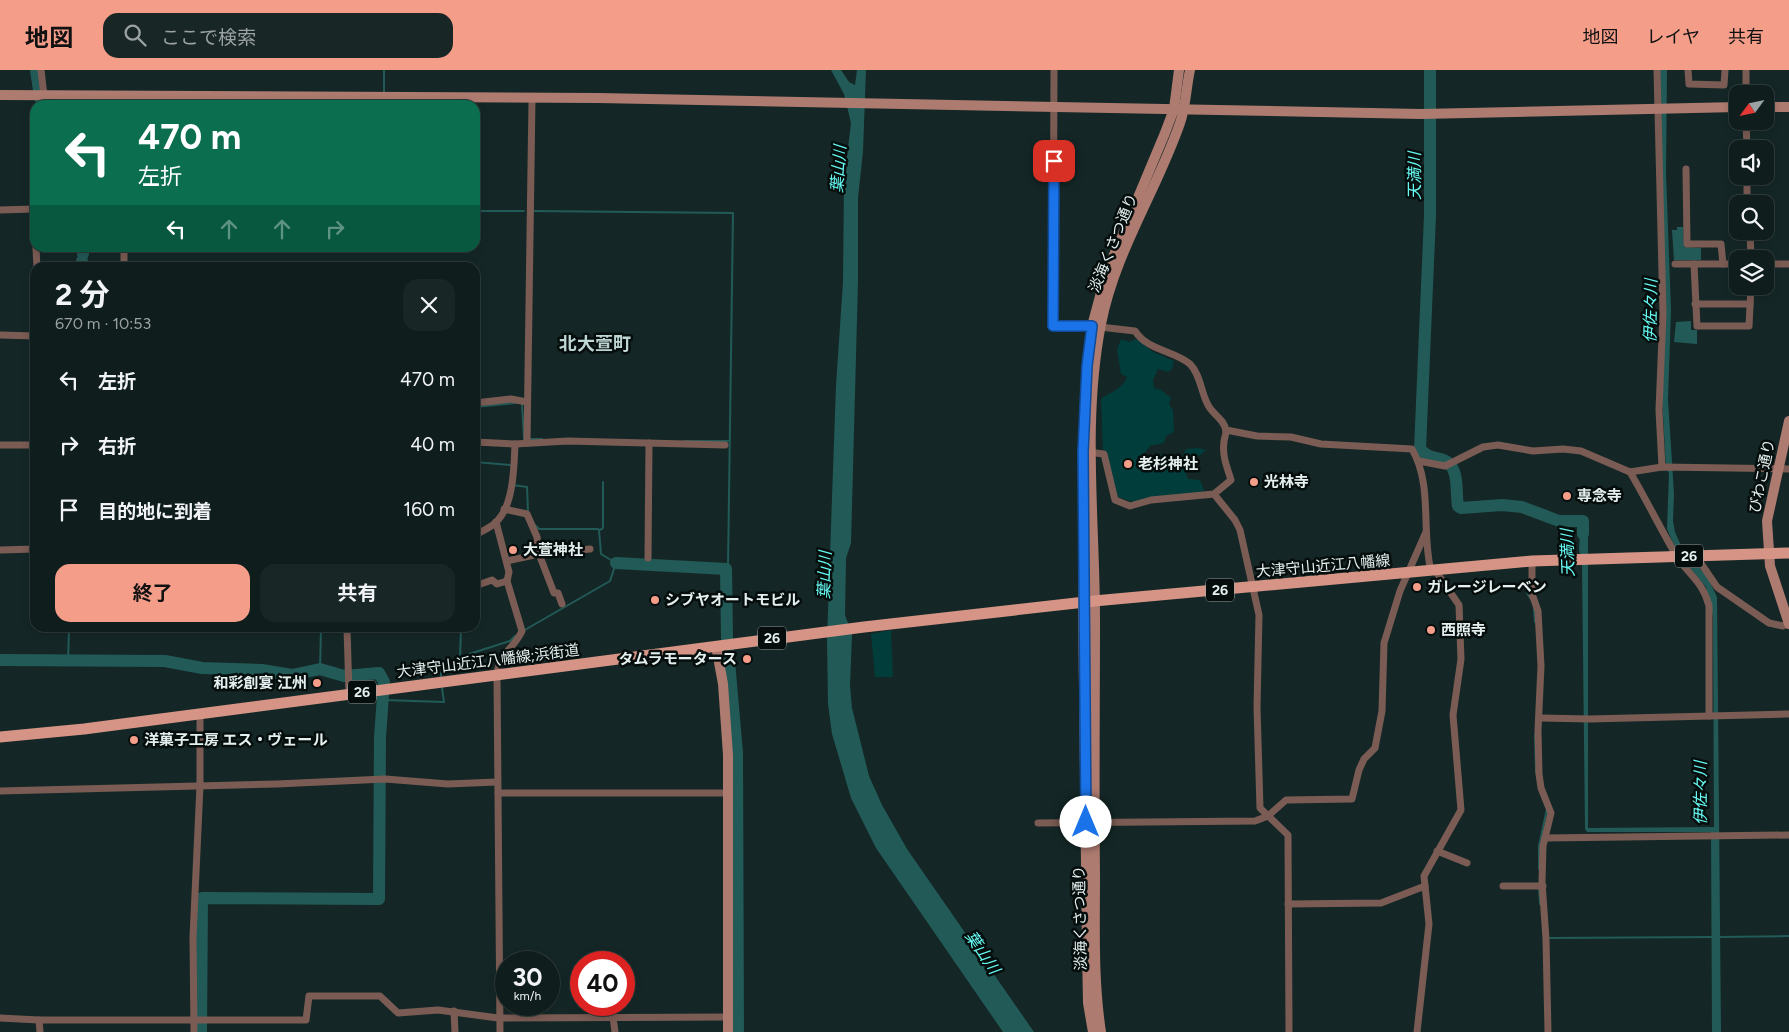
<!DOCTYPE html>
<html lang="ja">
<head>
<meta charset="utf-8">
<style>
	body { margin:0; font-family:Figtree,"Noto Sans JP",sans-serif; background:#182625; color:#f1f3f6; height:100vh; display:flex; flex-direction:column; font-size:19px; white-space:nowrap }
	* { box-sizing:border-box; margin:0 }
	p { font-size:16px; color:#9ba2a3 }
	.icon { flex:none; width:28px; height:28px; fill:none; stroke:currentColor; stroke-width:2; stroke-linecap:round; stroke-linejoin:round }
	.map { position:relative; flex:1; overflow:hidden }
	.sheet { position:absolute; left:30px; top:192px; width:450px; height:370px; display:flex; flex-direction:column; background:#0f1d1c; border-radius:15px; box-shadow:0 2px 8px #0003,0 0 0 1px #2f3b3b }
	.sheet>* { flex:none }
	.banner { position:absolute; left:30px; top:30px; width:450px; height:152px; border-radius:15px; box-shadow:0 2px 8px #0003,0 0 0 1px #2f3b3b; background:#0b6e4f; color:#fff; overflow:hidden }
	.needle { width:32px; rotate:237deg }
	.controls { position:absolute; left:1729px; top:15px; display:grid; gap:10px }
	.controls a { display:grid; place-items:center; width:45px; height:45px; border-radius:10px; background:#0f1d1c; box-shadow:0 2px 8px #0003,0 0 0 1px #2f3b3b; font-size:25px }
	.speed { position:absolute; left:495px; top:881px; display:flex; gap:10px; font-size:25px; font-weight:700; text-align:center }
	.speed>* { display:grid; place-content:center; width:65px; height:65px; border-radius:50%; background:#0f1d1c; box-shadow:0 2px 8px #0003,0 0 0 1px #2f3b3b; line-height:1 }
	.speed small { font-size:12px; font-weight:400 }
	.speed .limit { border:8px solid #d22; background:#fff; color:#111 }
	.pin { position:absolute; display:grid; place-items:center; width:42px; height:42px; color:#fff; margin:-21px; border-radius:10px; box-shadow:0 2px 8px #0006 }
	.me { position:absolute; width:55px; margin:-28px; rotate:0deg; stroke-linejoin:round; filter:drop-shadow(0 0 4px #0008) }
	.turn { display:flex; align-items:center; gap:18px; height:105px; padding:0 25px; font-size:22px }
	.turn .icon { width:65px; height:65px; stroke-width:2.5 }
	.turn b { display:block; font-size:35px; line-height:42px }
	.lanes { display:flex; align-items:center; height:48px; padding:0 25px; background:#0003; justify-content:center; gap:25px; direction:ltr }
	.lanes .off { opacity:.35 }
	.round { display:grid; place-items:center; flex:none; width:52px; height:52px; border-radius:15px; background:#182625 }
	.headline { display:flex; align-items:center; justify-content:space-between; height:85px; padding:0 25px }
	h1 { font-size:30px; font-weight:700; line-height:38px }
	.button { display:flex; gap:10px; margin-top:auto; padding:10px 25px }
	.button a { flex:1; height:58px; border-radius:15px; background:#f49e8a; color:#111; font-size:20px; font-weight:700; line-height:58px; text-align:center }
	.button a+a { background:#182625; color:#f1f3f6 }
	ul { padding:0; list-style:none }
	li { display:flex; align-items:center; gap:15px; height:65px; padding:0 25px }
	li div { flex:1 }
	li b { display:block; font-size:19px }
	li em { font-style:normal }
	header { display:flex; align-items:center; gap:30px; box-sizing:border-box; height:70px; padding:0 25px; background:#f49e8a; color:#111 }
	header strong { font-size:24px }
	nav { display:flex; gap:28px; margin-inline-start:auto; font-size:18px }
	.search { width:350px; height:45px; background:#182625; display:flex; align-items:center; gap:12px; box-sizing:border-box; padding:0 18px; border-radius:15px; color:#9ba2a3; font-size:19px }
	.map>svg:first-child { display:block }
	.green { fill:#003d3b }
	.water { fill:#225a57 }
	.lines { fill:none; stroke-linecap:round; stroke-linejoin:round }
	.stream { stroke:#225a57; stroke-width:2 }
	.river { stroke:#225a57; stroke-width:12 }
	.street { stroke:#7b5c54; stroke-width:7 }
	.secondary { stroke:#ae7b70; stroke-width:10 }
	.primary { stroke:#d59485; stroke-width:11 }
	.route-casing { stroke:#114b97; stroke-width:12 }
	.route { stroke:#1a73e8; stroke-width:9 }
	.poi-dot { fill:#f49e8a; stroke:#060e0d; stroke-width:2 }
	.labels { text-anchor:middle; stroke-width:5; stroke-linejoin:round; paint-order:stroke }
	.shield { fill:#060e0d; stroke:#a1acab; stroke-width:1 }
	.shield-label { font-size:14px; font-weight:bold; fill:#e4f0ef }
	.street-label { font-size:15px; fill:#e4f0ef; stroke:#060e0d }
	.poi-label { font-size:15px; font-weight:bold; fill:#e4f0ef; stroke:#060e0d; text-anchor:start }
	.water-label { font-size:16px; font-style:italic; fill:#66fcf5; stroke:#060e0d }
	.quarter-label { font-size:18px; font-weight:bold; fill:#bdd5d3; stroke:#060e0d }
</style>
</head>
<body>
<header>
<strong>地図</strong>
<div class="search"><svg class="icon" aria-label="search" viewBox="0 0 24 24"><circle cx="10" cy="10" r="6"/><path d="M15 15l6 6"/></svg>ここで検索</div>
<nav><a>地図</a><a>レイヤ</a><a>共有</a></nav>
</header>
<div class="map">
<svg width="1789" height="962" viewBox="0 0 1789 962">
	<rect width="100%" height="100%" fill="#142726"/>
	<!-- green -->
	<g class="green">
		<path d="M1121,269L1129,272L1136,269L1153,282L1174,291L1172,299L1168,302L1158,299L1153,310L1154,318L1161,320L1171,328L1169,334L1173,340L1174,362L1166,366L1164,373L1150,376L1144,384L1150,395L1157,394L1162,384L1182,387L1186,379L1199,378L1206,380L1199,386L1195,384L1191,387L1184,398L1188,409L1200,410L1204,420L1203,423L1133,432L1118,427L1105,381L1103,379L1101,329C1110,322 1123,319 1127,307L1121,304L1117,280Z"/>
		<path d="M891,560L893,607H875L871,564Z"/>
	</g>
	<!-- water -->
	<g class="water">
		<path d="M831,0H841L849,12L855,15L857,0H866L863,81L858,128V211L851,473L846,488L845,545L852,564L850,616L852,638L869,706L882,735L907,779L1034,962H1003L876,778L851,728L832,664L828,634L827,570L836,315L843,212L844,111L851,53L844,24Z"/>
		<path d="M1660,0H1667L1666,103L1671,240L1668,330L1674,424L1673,451L1675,462L1682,478L1677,482L1667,459L1669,403L1666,399L1662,326Z"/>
		<path d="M1677,157H1683L1684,177L1701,178V190H1674L1672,160H1677Z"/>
		<path d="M1691,251V260H1697V274L1674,272L1676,252Z"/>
		<path d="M1581,447H1588V758L1714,757L1713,546L1706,517L1687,494L1692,490L1707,506L1717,527L1721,962H1712L1711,762H1587L1585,759L1582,494L1579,480Z"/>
	</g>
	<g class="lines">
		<!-- stream -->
		<g class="stream">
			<path d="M384,23V0"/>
			<path d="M384,35V30"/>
			<path d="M475,141H524"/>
			<path d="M533,141L733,143L728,497L726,499"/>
			<path d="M522,334L524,369"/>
			<path d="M475,337L515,333"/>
			<path d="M529,369H542"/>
			<path d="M684,371H729"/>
			<path d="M475,392L511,395"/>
			<path d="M513,415L527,417L528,442"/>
			<path d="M535,455L539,459H598"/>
			<path d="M1527,523L1530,528"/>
			<path d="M1534,539L1535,552"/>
			<path d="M523,561L610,511L616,493L601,484L599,460L602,459L603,457V412"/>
			<path d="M460,589L461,558"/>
			<path d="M68,591L69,558"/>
			<path d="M320,599L321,558"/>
			<path d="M441,608V603L458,594L466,585L510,571L515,566"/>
			<path d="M383,630L444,632L442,618"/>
			<path d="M1535,664L1536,702"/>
			<path d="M1539,799V776L1547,739"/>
			<path d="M1539,818L1540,834"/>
			<path d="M1719,867L1789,866"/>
			<path d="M1549,868L1714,867"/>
		</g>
		<!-- river -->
		<g class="river">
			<path d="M36,0L39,20"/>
			<path d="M1430,0V146L1420,379C1427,387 1432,387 1441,389C1461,395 1455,420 1458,436L1461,438L1502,435L1522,437L1559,451H1583V464"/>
			<path d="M41,31L85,32L87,35"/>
			<path d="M83,184V178"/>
			<path d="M82,198V191"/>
			<path d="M616,493L726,499L727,568L737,683L738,962"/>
			<path d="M0,590L165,591L202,598L262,600L292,605L320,599L344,606L379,603L384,612L380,667L379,829L202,828L201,962"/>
		</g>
		<!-- street -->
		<g class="street">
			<path d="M41,0L44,26"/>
			<path d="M1054,0L1053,256L1100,257L1135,261C1148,281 1173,280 1190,294C1200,304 1201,321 1207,333C1211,344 1225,349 1226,361C1226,365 1224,369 1224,372C1222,386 1227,397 1231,410L1214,424L1151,430L1130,436L1115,430L1104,384L1087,382"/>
			<path d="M1657,0L1663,243L1659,340L1662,397"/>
			<path d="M1688,0L1689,14L1724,15L1725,0"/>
			<path d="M1746,0V24"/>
			<path d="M1746,51L1747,79"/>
			<path d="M35,93V162"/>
			<path d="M1686,99L1687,174H1721L1723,194"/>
			<path d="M1747,106V134"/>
			<path d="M0,140L33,139"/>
			<path d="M1750,161L1751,189"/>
			<path d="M36,178L37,198"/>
			<path d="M124,178V198"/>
			<path d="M1675,194H1738"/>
			<path d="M1694,194L1697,256H1749L1751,216"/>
			<path d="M1765,194H1789"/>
			<path d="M1695,234H1750"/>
			<path d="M0,265L35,266"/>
			<path d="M475,333L511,329L527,332"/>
			<path d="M1226,360L1257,366L1291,367L1321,374L1412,379C1433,415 1421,462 1431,501"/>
			<path d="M475,372L515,374L568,371L725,375"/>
			<path d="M527,373L532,29"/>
			<path d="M0,375H35"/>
			<path d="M1419,391L1445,396L1483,377L1498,375L1533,381L1563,379L1581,381L1630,402L1662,397L1789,399"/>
			<path d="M1630,402C1646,429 1660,458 1676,485C1688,505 1703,511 1709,536V646"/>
			<path d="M1214,424L1235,450L1240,460L1259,545L1257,637L1260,738L1288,765L1289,962"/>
			<path d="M504,439L527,444L537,467L539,484L554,523H558L562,534"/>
			<path d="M496,452L509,502L507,511L522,561C513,580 499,583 497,605L500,962"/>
			<path d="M475,465C482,461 490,458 495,453C514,437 514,396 515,374"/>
			<path d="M0,480L35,479"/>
			<path d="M1696,486L1717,517L1769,553L1783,556L1789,553"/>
			<path d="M648,488L649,373"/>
			<path d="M507,491L539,484L590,479"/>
			<path d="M1532,491V524L1538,541L1541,596L1538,660L1539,704L1541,718L1551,743L1543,776L1542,812L1546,869L1548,962"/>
			<path d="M475,516L492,510L497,514L507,511"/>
			<path d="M347,558L349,624"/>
			<path d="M1540,648L1590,649L1789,644"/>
			<path d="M0,721L277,714L385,709L448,714L497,712"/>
			<path d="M498,723H728"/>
			<path d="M1038,753L1255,751L1268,746L1286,730L1352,729L1359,700L1364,689L1375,678L1382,641L1384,573L1400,521L1426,462"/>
			<path d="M1545,768L1789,765"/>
			<path d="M1437,781L1467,793"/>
			<path d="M1503,816H1543"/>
			<path d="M1288,834L1381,833L1425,816"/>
			<path d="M454,941L455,962"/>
			<path d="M613,947L615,962"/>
			<path d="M0,948L39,950H306L309,926H380L398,943L438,940L498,948L728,947"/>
			<path d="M39,950L40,962"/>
			<path d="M194,962L193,867L200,716V644"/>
			<path d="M1417,962L1429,854L1424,806L1461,740L1453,645L1461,589L1459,535L1435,500"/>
		</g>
		<!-- secondary -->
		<g class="secondary">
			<path d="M0,25L598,28L1421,44L1738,37"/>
			<path d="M1765,37H1789"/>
			<path d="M1087,294L1092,256L1106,204L1165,63L1174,39L1179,0"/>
			<path d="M1085,341L1083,533L1087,881L1088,933L1093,962"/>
			<path d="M1789,351L1767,451L1770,496L1789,554"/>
			<path d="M716,576L723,614L728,685V962"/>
			<path d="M1101,962C1093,910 1095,857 1095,805C1094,719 1095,634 1095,549C1095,451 1082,351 1101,254C1115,182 1156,122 1180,53C1186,36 1186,18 1190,0"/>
		</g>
		<!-- primary -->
		<path class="primary" d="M0,667L84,659L864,557L1094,531L1532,491L1789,483"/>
	</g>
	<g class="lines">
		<defs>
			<path id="route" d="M1054,91L1053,256H1092L1087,296L1083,382L1086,752"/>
		</defs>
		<!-- route casing -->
		<use href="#route" class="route-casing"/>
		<!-- route -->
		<use href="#route" class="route"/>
	</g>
	<!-- markers -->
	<g class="poi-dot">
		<circle cx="1128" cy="394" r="5"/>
		<circle cx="1254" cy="412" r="5"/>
		<circle cx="1567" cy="426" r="5"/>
		<circle cx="513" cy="480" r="5"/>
		<circle cx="1417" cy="517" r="5"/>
		<circle cx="655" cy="530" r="5"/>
		<circle cx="1431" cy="560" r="5"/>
		<circle cx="747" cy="589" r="5"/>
		<circle cx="317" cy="613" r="5"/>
		<circle cx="134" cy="670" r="5"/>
	</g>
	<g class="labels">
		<!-- shield labels -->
		<g class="shield">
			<rect x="1675" y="474.5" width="28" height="23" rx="4"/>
			<rect x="1206" y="508.5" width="28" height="23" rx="4"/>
			<rect x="758" y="556.5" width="28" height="23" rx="4"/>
			<rect x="348" y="610.5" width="28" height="23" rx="4"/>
		</g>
		<g class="shield-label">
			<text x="1689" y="491">26</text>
			<text x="1220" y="525">26</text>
			<text x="772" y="573">26</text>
			<text x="362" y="627">26</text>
		</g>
		<!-- street labels -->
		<g class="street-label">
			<text transform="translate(1113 173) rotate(-68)" y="5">淡海くさつ通り</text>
			<text transform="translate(1762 406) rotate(-78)" y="5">びわこ通り</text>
			<text transform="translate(1323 496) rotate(-5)" y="5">大津守山近江八幡線</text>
			<text transform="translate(488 591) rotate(-7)" y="5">大津守山近江八幡線;浜街道</text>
			<text transform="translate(1080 848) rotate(-91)" y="5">淡海くさつ通り</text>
		</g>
		<!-- poi labels -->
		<g class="poi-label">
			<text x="1138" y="399">老杉神社</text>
			<text x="1264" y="417">光林寺</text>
			<text x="1577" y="431">専念寺</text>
			<text x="523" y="485">大萱神社</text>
			<text x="1427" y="522">ガレージレーベン</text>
			<text x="665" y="535">シブヤオートモビル</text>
			<text x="1441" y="565">西照寺</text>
			<text x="737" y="594" text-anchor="end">タムラモータース</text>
			<text x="307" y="618" text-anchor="end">和彩創宴 江州</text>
			<text x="144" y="675">洋菓子工房 エス・ヴェール</text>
		</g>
		<!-- water labels -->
		<g class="water-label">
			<text transform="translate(838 99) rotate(-86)" y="6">葉山川</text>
			<text transform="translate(1414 106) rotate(-90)" y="6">天満川</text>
			<text transform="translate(1650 241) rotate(-89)" y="6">伊佐々川</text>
			<text transform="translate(1567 483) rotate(-92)" y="6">天満川</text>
			<text transform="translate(824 505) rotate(-88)" y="6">葉山川</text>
			<text transform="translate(1700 723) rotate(-90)" y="6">伊佐々川</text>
			<text transform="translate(983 882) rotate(56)" y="6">葉山川</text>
		</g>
		<!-- quarter labels -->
		<g class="quarter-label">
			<text x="595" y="280">北大萱町</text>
		</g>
	</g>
</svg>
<div class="controls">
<a><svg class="needle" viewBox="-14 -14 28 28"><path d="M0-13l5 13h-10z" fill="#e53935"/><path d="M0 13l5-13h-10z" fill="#9ba2a3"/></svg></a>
<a><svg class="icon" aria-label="sound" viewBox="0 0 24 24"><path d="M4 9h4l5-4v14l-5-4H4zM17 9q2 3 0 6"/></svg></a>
<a><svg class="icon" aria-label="search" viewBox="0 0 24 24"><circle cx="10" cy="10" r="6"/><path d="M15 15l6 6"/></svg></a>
<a><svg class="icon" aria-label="layers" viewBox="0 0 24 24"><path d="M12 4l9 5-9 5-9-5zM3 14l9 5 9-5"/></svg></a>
</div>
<div class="speed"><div>30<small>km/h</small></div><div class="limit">40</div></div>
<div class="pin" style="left:1054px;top:91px;background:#d93025"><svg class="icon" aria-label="arrive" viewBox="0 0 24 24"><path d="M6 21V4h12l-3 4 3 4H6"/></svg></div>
<svg class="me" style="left:1086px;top:752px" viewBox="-20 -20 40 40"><circle r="19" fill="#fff"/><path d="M0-13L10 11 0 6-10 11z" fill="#1a73e8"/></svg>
<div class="banner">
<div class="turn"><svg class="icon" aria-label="left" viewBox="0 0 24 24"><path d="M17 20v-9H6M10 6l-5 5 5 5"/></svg><div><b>470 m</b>左折</div></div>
<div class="lanes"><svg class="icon" aria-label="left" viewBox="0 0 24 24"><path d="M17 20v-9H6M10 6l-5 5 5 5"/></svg><svg class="icon off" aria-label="ahead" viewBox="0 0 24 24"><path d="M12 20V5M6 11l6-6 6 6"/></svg><svg class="icon off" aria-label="ahead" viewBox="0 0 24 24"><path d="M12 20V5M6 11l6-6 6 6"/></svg><svg class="icon off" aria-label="right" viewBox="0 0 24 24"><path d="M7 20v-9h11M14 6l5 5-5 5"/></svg></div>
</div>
<section class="sheet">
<div class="headline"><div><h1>2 分</h1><p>670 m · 10:53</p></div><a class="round"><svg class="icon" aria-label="close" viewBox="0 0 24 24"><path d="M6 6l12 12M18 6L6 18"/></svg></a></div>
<ul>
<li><svg class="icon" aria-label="left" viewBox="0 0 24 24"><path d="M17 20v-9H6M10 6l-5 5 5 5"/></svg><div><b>左折</b></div><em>470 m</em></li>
<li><svg class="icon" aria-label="right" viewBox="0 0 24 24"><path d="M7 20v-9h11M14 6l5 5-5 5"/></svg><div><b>右折</b></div><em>40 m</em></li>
<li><svg class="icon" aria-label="arrive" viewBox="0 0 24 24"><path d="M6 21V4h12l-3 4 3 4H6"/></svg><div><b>目的地に到着</b></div><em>160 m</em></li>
</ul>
<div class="button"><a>終了</a><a>共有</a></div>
</section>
</div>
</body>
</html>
